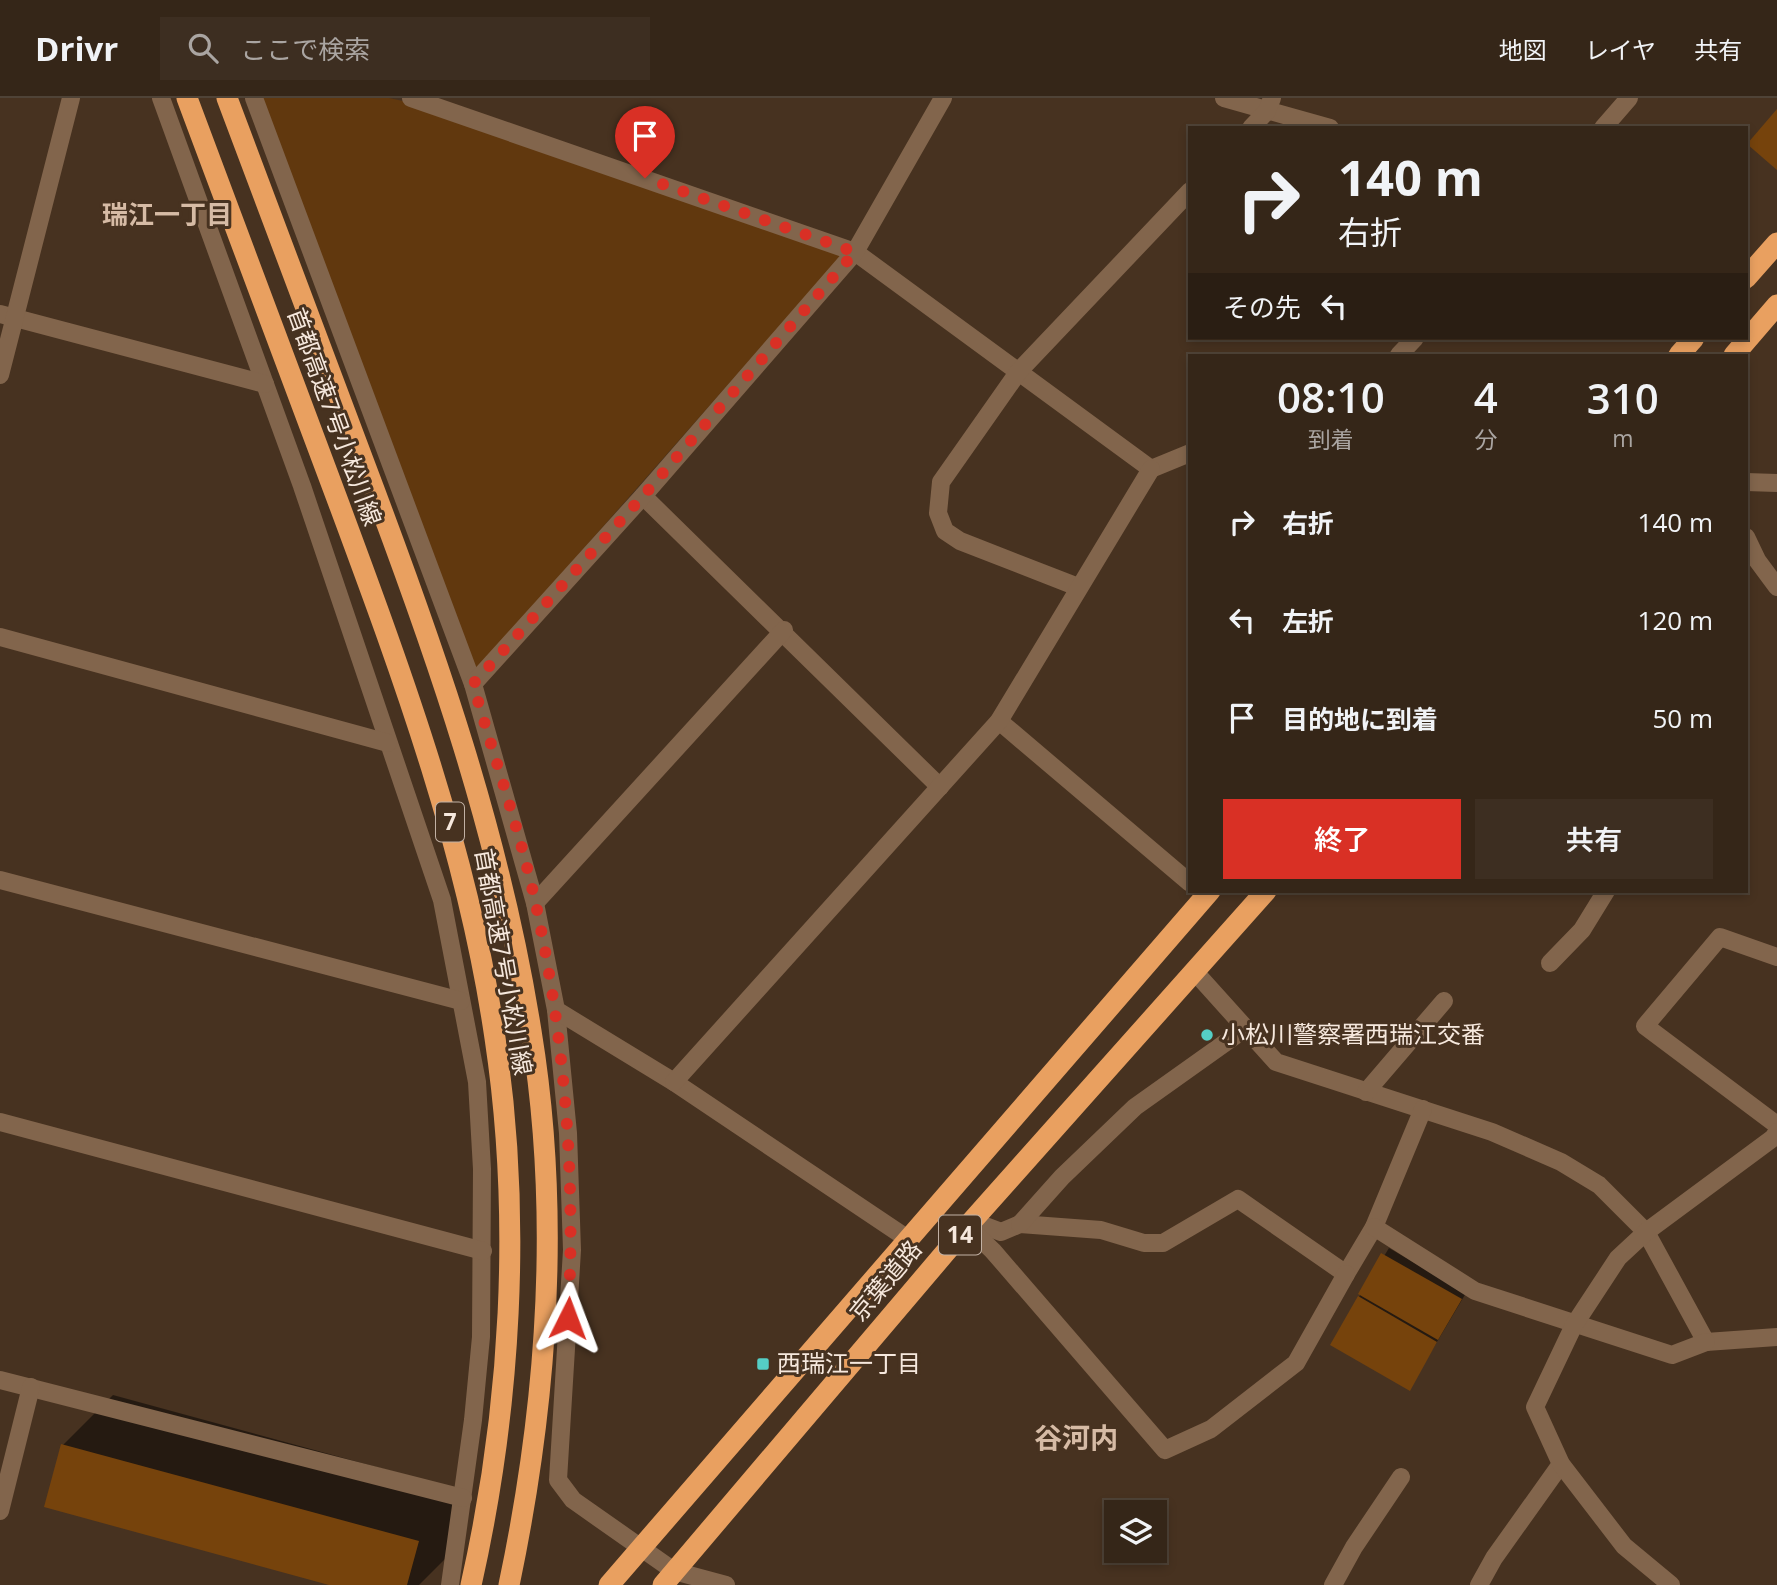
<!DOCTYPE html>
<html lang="ja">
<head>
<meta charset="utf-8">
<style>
	body { margin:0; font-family:"Open Sans","Noto Sans JP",sans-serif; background:#3d2e21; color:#f1f3f6; height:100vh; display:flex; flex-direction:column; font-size:26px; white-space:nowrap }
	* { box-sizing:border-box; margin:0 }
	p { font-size:23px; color:#aaa5a2 }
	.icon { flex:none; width:38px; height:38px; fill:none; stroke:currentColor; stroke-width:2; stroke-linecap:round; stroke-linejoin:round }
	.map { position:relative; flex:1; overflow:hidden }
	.drawer { position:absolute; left:1188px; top:256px; width:560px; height:539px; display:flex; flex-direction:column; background:#352618; border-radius:0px; box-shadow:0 4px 10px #0003,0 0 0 2px #4f4337 }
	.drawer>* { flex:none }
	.guide { position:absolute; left:1188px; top:28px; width:560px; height:214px; border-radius:0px; box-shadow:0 4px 10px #0003,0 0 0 2px #4f4337; background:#352618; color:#f1f3f6; overflow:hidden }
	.buttons { position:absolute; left:1104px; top:1402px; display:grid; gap:14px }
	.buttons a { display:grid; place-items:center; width:63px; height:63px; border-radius:0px; background:#352618; box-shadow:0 4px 10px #0003,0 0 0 2px #4f4337; font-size:35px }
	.pin { position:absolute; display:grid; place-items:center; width:60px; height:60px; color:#fff; margin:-72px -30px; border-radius:50% 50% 50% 0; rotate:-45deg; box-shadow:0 0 7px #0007 }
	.pin .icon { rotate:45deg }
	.me { position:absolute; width:77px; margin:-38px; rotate:3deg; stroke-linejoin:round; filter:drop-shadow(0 0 5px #0008) }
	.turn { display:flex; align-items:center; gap:24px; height:147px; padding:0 35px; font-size:32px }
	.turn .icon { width:91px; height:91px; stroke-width:2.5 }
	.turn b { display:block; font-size:49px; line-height:60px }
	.then { display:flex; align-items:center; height:66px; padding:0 35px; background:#0003; gap:14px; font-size:26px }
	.eta { display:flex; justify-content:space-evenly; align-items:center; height:119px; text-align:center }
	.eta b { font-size:42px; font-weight:600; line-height:49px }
	.button { display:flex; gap:14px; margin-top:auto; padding:14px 35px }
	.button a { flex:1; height:80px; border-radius:0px; background:#d93025; color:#fff; font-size:28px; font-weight:600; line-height:80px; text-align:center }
	.button a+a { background:#3d2e21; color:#f1f3f6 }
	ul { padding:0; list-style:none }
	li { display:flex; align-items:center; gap:21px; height:98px; padding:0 35px }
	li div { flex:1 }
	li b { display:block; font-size:26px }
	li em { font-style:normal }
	header { display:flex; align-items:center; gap:42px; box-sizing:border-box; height:98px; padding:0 35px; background:#352618; border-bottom:2px solid #4f4337 }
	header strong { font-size:33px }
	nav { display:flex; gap:38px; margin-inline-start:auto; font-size:24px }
	.search { width:490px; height:63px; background:#3d2e21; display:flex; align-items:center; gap:18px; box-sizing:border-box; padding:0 24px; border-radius:0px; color:#aaa5a2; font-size:26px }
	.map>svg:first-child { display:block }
	.green { fill:#61380e }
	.shadow { fill:#0007 }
	.building { fill:#76430c }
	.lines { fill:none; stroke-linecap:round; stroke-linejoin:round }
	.minor { stroke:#82654c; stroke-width:18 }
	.highway { stroke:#e9a060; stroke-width:21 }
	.route { stroke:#d93025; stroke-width:12; stroke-dasharray:0 21.6 }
	.poi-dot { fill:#55cec5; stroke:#473220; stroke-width:2.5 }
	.labels { text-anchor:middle; stroke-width:6; stroke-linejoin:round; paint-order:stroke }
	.shield { fill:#473220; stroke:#c2b1a4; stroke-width:2 }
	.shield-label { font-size:23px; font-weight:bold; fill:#f6e8dd }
	.street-label { font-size:24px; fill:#f6e8dd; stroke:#473220 }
	.poi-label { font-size:24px; fill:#f6e8dd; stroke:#473220; text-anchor:start }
	.neighbourhood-label { font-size:26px; font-weight:bold; fill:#d6bba5; stroke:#473220 }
	.quarter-label { font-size:28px; font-weight:bold; fill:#d6bba5; stroke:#473220 }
</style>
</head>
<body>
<header>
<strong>Drivr</strong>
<div class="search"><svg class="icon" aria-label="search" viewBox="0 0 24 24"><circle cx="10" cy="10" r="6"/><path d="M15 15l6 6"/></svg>ここで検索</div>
<nav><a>地図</a><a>レイヤ</a><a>共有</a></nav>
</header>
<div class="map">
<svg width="1777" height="1487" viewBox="0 0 1777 1487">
	<rect width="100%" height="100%" fill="#473220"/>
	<!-- green -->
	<path class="green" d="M263,0H389L403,3L843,156L474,575Z"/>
	<!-- shadow -->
	<g class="shadow">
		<path d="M1389,1150L1466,1195L1409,1291L1359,1199Z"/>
		<path d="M113,1297L468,1394L451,1455L419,1487H336L63,1347Z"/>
	</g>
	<!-- building -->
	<g class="building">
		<path d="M1777,11V72L1747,46Z"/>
		<path d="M1381,1155L1462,1201L1438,1242L1358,1196Z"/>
		<path d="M1358,1198L1437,1244L1410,1293L1330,1247Z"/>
		<path d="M61,1346L419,1443L407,1487H329L44,1409Z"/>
	</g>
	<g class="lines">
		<!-- minor -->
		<g class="minor">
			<path d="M161,0L302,388L442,802L477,984L482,1071L481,1239L473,1322L450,1487"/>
			<path d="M254,0L473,586L535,805L556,912L568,1035L572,1152L558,1382L573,1402L674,1473L726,1487"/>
			<path d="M411,0L855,154L1151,371L1190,355"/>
			<path d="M1224,0L1330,30"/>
			<path d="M1251,30L1267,13L1272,0"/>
			<path d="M1603,30L1629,0"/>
			<path d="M0,216L265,286"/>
			<path d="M1399,257L1415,240"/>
			<path d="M0,277L71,0"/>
			<path d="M1746,384L1777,385"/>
			<path d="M643,398L940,689"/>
			<path d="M1746,439L1757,462L1777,489"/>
			<path d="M1078,489L960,443L945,433L938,415L941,384L1019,273L1190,93"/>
			<path d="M0,539L388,645"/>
			<path d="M473,586L643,398L855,154L943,0"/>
			<path d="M999,623L1190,785"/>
			<path d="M0,782L461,903"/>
			<path d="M535,805L784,532"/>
			<path d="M1777,859L1720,839L1645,928L1777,1027"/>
			<path d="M1550,865L1582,832L1606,793"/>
			<path d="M1195,874L1276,964L1492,1034L1561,1064L1599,1087L1646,1134L1706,1244L1777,1239"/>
			<path d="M556,912L674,984L908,1141"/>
			<path d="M674,984L999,623L1151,371"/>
			<path d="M1366,994L1444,903"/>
			<path d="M0,1024L483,1153"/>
			<path d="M972,1123L1001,1134L1020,1126L1101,1132L1144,1145H1163L1238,1101L1346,1176L1374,1129L1423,1011"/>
			<path d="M1020,1126L1062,1079L1135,1009L1246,930"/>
			<path d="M967,1128L993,1153L1165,1352L1211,1331L1296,1265L1346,1176"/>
			<path d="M1374,1129L1475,1193L1672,1257L1706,1244"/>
			<path d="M0,1282L463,1400"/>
			<path d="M0,1413L31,1289"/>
			<path d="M1333,1487L1354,1449L1401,1379"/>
			<path d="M1479,1487L1494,1460L1561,1366"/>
			<path d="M1671,1487L1624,1448L1561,1366L1535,1309L1574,1227L1618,1160L1646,1134L1773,1040L1777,1034"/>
		</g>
		<!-- highway -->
		<g class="highway">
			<path d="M187,0C238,135 288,271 339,406C404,581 468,755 495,940C522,1120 511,1310 471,1487"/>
			<path d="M227,0C273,123 320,246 366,370C436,555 500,737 531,933C561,1117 547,1306 509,1487"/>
			<path d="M1746,180L1777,145"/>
			<path d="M1679,257L1694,240"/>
			<path d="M1734,257L1777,207"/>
			<path d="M609,1487L1210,793"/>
			<path d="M663,1487L972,1123L1266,793"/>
		</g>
	</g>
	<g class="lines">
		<!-- route -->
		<path class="route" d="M568,1220C576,1082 565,943 536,807C520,733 494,659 473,586L643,398L855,154L645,80"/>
	</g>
	<!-- markers -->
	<g class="poi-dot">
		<circle cx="1207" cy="937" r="7"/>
		<rect x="756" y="1259" width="14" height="14" rx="3.5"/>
	</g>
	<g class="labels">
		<!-- shield labels -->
		<g class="shield">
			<rect x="436" y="704.5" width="28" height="39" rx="5"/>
			<rect x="939" y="1117.5" width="42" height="39" rx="5"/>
		</g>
		<g class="shield-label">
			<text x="450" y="732">7</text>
			<text x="960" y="1145">14</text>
		</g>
		<!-- street labels -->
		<g class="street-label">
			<text transform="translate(334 319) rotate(70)" y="8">首都高速7号小松川線</text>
			<text transform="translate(503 864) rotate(80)" y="8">首都高速7号小松川線</text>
			<text transform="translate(886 1183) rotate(-50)" y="8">京葉道路</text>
		</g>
		<!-- poi labels -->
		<g class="poi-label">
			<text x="1221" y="945">小松川警察署西瑞江交番</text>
			<text x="777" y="1274">西瑞江一丁目</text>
		</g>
		<!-- neighbourhood labels -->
		<g class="neighbourhood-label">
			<text x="167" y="126">瑞江一丁目</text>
		</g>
		<!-- quarter labels -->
		<g class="quarter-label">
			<text x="1076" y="1350">谷河内</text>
		</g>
	</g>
</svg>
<div class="buttons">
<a><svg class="icon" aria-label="layers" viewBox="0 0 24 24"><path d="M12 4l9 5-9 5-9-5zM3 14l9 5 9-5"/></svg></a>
</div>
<div class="pin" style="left:645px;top:80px;background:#d93025"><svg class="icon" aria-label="arrive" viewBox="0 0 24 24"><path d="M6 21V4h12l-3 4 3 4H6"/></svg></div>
<svg class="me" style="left:568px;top:1220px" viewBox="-20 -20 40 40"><path d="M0-17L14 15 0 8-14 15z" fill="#d93025" stroke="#fff" stroke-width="4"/></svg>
<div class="guide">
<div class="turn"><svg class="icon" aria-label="right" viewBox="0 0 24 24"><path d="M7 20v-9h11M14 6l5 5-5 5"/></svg><div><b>140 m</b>右折</div></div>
<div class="then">その先<svg class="icon" aria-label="left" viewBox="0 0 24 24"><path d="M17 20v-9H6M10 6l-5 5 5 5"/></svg></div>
</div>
<section class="drawer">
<div class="eta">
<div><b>08:10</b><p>到着</p></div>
<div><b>4</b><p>分</p></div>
<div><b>310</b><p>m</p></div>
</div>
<ul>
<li><svg class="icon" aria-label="right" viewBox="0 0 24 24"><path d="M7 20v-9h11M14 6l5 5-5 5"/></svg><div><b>右折</b></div><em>140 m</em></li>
<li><svg class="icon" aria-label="left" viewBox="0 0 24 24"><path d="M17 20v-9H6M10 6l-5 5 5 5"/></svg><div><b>左折</b></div><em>120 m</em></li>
<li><svg class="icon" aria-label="arrive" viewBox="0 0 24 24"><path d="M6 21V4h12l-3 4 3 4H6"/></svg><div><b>目的地に到着</b></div><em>50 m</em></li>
</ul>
<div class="button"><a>終了</a><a>共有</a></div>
</section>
</div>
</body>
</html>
